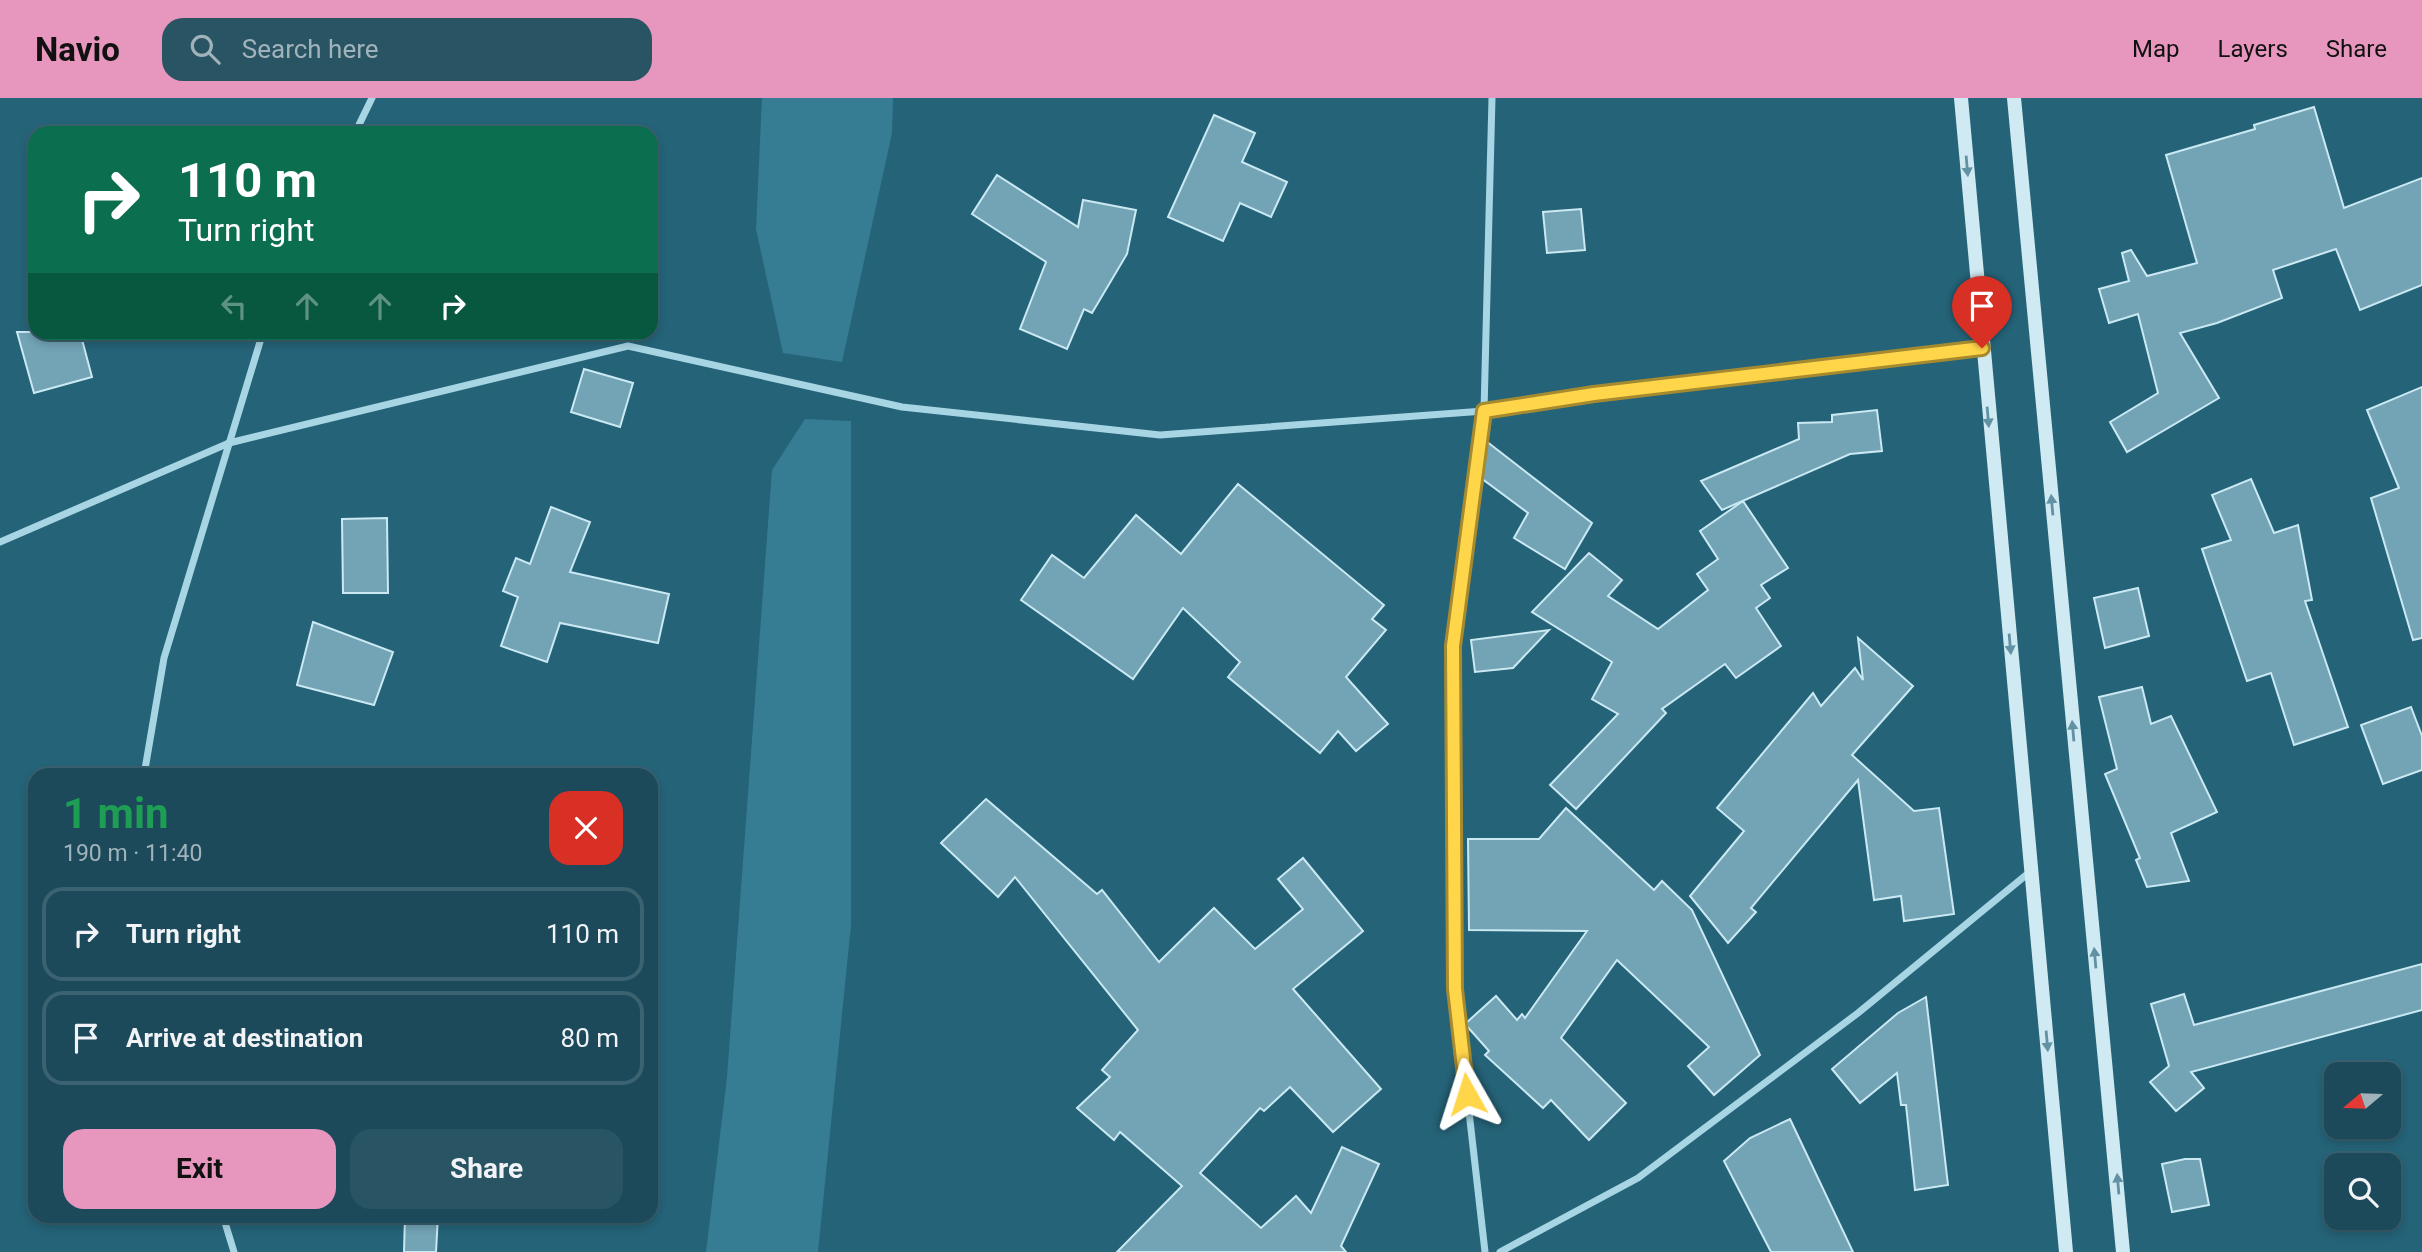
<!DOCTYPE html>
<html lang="en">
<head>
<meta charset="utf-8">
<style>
	body { margin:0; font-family:Roboto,sans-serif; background:#295463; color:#f1f3f6; height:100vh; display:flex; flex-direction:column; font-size:26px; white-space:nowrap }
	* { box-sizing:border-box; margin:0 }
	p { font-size:23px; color:#a0b3bb }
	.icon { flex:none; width:38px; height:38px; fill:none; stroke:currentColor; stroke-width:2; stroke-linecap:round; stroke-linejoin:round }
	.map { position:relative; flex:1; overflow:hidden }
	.details { position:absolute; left:28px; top:670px; width:630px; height:455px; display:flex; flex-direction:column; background:#1c4a5a; border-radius:21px; box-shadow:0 4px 10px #0003,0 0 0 2px #3a6270 }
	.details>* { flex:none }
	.hud { position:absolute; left:28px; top:28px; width:630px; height:214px; border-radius:21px; box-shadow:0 4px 10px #0003,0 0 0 2px #3a6270; background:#0b6e4f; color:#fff; overflow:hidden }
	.needle { width:46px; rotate:251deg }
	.controls { position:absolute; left:2324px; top:964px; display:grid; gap:14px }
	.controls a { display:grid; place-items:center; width:77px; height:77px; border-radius:14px; background:#1c4a5a; box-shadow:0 4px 10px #0003,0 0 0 2px #3a6270; font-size:35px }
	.pin { position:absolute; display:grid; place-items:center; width:60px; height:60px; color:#fff; margin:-72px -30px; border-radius:50% 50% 50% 0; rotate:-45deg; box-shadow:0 0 7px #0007 }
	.pin .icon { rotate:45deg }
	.me { position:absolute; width:77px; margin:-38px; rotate:354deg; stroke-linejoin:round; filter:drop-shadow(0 0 5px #0008) }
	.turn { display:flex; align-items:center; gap:24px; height:147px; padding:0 35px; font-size:32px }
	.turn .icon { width:91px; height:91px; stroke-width:2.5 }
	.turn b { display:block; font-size:49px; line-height:60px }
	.lanes { display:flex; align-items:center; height:66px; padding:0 35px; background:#0003; justify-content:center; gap:35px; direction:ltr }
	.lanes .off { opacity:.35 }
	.round { display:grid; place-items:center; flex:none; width:74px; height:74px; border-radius:21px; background:#295463 }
	.summary { display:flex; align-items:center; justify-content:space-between; height:119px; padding:0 35px }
	h1 { font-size:42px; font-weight:700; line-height:52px; color:#1e9e55 }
	.primary-button { display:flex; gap:14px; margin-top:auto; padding:14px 35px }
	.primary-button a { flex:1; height:80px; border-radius:21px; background:#e797bd; color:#111; font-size:28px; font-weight:700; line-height:80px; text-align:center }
	.primary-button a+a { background:#295463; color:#f1f3f6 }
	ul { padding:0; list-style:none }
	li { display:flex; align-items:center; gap:21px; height:94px; margin:0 14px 10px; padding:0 21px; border:4px solid #3a6270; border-radius:21px }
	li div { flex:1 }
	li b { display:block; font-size:26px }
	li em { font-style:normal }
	header { display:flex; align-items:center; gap:42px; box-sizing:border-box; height:98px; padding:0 35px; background:#e797bd; color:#111 }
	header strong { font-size:33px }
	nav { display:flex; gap:38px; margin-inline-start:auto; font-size:24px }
	.search { width:490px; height:63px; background:#295463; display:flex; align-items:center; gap:18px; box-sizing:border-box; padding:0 24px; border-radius:21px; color:#a0b3bb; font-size:26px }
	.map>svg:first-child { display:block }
	.green { fill:#367d94 }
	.building { fill:#72a4b5; stroke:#cae9f3; stroke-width:2 }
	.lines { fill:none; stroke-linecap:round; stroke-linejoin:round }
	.street { stroke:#a7d5e3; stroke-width:7 }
	.secondary { stroke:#d0eaf3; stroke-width:14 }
	.oneway { fill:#6192a3 }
	.route-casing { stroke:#a68a30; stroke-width:18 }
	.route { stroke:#ffd54a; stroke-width:12 }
</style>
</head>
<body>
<header>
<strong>Navio</strong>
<div class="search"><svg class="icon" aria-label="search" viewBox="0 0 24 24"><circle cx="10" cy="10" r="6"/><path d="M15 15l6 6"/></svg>Search here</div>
<nav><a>Map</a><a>Layers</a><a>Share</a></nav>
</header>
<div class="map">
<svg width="2422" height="1154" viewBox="0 0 2422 1154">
	<rect width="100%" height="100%" fill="#256378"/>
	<!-- green -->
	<g class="green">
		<path d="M762,0H893L892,35L842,264L783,255L756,131Z"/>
		<path d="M805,321L851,323V827L818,1154H706L727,979L772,372Z"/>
	</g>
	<!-- building -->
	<g class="building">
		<path d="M2314,9L2344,110L2422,80V187L2360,212L2336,151L2273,172L2282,200L2217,225L2180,235L2219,300L2127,354L2110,324L2158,295L2138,216L2109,225L2099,191L2129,183L2122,155L2131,152L2147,178L2197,165L2166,57L2255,31L2254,27Z"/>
		<path d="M1214,17L1255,35L1242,64L1287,84L1271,119L1240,105L1223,143L1168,119Z"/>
		<path d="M997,77L1078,129L1083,102L1136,112L1127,156L1092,215L1084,211L1067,251L1020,231L1046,164L972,116Z"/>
		<path d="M1581,111L1585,152L1547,155L1543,114Z"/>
		<path d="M17,234H80L92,279L34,295Z"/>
		<path d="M584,271L633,285L620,329L571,314Z"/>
		<path d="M2422,289V540L2413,542L2371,400L2399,390L2367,312Z"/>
		<path d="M1877,312L1882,353L1850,356L1722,412L1701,383L1799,341L1798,325L1832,324V317Z"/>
		<path d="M1486,343L1592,425L1565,471L1514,440L1528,415L1481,380Z"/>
		<path d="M2251,381L2274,435L2298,427L2312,502L2305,503L2348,629L2294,647L2271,575L2247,583L2202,451L2231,442L2212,397Z"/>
		<path d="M1238,386L1384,507L1372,521L1386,532L1346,579L1388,626L1356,653L1338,633L1320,655L1228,579L1240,564L1183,510L1133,581L1021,502L1052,457L1084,480L1136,417L1181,456Z"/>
		<path d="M1743,403L1788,470L1761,487L1770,500L1756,510L1781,548L1736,580L1725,566L1662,611L1666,615L1576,711L1550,687L1618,616L1592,601L1612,564L1532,514L1589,455L1622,482L1608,498L1658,531L1708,492L1697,476L1718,461L1700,433Z"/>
		<path d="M551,409L590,424L570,474L669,496L658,545L560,525L547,564L501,548L518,499L503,493L516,460L530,466Z"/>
		<path d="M387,420L388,495H343L342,421Z"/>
		<path d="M2138,490L2149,538L2105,550L2094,500Z"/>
		<path d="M313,524L393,554L374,607L297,587Z"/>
		<path d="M1549,532L1513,570L1475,574L1471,542Z"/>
		<path d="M1858,540L1913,588L1852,657L1914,713L1939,710L1954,816L1904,823L1901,798L1874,802L1858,682L1751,810L1756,814L1728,845L1690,798L1744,733L1717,710L1813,595L1821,608L1855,570L1863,582Z"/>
		<path d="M2142,589L2151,626L2171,618L2217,714L2171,735L2189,783L2147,789L2136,762L2140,760L2105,676L2117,671L2099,599Z"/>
		<path d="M2411,609L2422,638V672L2383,686L2361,627Z"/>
		<path d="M986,701L1097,796L1102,792L1159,864L1214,810L1255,851L1303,811L1278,781L1303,760L1363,833L1293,891L1381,991L1333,1034L1290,989L1264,1013L1260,1010L1200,1075L1261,1130L1296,1098L1311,1115L1342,1049L1379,1066L1341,1148L1346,1154H1117L1182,1088L1120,1034L1114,1042L1077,1010L1110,979L1102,972L1138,932L1015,779L998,799L941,745Z"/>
		<path d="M1566,710L1654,792L1662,783L1692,812L1760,957L1714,997L1688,968L1709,949L1617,862L1561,940L1626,1005L1589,1042L1551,1002L1543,1010L1485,957L1489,953L1465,926L1496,898L1517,922L1522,916L1525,920L1587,833L1469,832L1468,741H1539Z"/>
		<path d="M2422,866V912L2191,974L2204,990L2176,1013L2150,984L2169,968L2151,906L2184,896L2194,927Z"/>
		<path d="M1926,899L1948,1087L1915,1092L1906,1007H1901L1897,975L1860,1005L1832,971L1898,915Z"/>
		<path d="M1790,1021L1853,1154H1771L1724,1063L1750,1040Z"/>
		<path d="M2185,1061H2200L2209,1107L2172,1114L2162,1066Z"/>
		<path d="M405,1118H438L436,1154H404Z"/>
	</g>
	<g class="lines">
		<!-- street -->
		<g class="street">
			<path d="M355,35L372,0"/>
			<path d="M0,444L229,345L628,248L902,309L1160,337L1484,313L1492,0"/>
			<path d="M144,677L164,560L263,234"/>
			<path d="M223,1118L234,1154"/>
			<path d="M1485,1154L1455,891L1453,548L1484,313L1594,296L1982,250"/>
			<path d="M1500,1154L1638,1080L1858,915L2031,773"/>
		</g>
		<!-- secondary -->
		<g class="secondary">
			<path d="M1961,0L2066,1154"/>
			<path d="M2014,0L2123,1154"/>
		</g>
	</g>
	<!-- one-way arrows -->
	<defs><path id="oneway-solid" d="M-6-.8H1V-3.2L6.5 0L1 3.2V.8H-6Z" transform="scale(1.75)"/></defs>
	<g class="oneway">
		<use href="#oneway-solid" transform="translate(1967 68) rotate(85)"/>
		<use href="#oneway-solid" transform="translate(1988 319) rotate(85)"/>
		<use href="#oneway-solid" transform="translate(2052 407) rotate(-95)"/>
		<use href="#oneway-solid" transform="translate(2010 546) rotate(85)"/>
		<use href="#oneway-solid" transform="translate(2073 633) rotate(-95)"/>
		<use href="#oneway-solid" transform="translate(2095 860) rotate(-95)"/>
		<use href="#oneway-solid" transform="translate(2047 943) rotate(85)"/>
		<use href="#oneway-solid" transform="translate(2118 1086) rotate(-95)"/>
	</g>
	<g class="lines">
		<defs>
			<path id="route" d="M1467,996L1455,891L1453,548L1484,313L1594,296L1982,250"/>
		</defs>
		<!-- route casing -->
		<use href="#route" class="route-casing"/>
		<!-- route -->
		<use href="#route" class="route"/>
	</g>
</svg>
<div class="controls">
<a><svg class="needle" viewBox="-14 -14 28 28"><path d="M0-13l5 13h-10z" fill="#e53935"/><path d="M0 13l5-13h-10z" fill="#a0b3bb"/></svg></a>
<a><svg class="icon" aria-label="search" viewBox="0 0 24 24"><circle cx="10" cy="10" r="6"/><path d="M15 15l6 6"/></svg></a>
</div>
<div class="pin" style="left:1982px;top:250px;background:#d93025"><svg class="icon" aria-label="arrive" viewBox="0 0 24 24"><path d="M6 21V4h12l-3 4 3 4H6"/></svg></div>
<svg class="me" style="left:1467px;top:996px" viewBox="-20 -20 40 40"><path d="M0-17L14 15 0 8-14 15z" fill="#ffd54a" stroke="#fff" stroke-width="4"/></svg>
<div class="hud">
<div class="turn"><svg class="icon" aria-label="right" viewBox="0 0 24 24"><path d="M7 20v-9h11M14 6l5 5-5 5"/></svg><div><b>110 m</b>Turn right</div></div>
<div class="lanes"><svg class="icon off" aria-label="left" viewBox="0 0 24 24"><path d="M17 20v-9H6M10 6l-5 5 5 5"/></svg><svg class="icon off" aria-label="ahead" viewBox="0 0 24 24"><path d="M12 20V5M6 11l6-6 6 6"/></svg><svg class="icon off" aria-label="ahead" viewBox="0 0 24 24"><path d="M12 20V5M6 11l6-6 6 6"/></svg><svg class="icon" aria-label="right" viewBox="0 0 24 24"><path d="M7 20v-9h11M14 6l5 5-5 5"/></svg></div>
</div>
<section class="details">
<div class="summary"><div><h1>1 min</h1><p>190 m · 11:40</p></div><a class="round" style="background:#d93025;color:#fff"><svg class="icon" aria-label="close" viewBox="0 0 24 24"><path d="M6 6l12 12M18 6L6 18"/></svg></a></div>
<ul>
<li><svg class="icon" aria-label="right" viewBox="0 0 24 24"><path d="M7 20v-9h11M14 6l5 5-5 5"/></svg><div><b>Turn right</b></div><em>110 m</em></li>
<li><svg class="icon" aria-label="arrive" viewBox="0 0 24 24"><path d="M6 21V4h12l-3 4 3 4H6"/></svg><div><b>Arrive at destination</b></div><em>80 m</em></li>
</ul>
<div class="primary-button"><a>Exit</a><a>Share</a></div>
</section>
</div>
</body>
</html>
